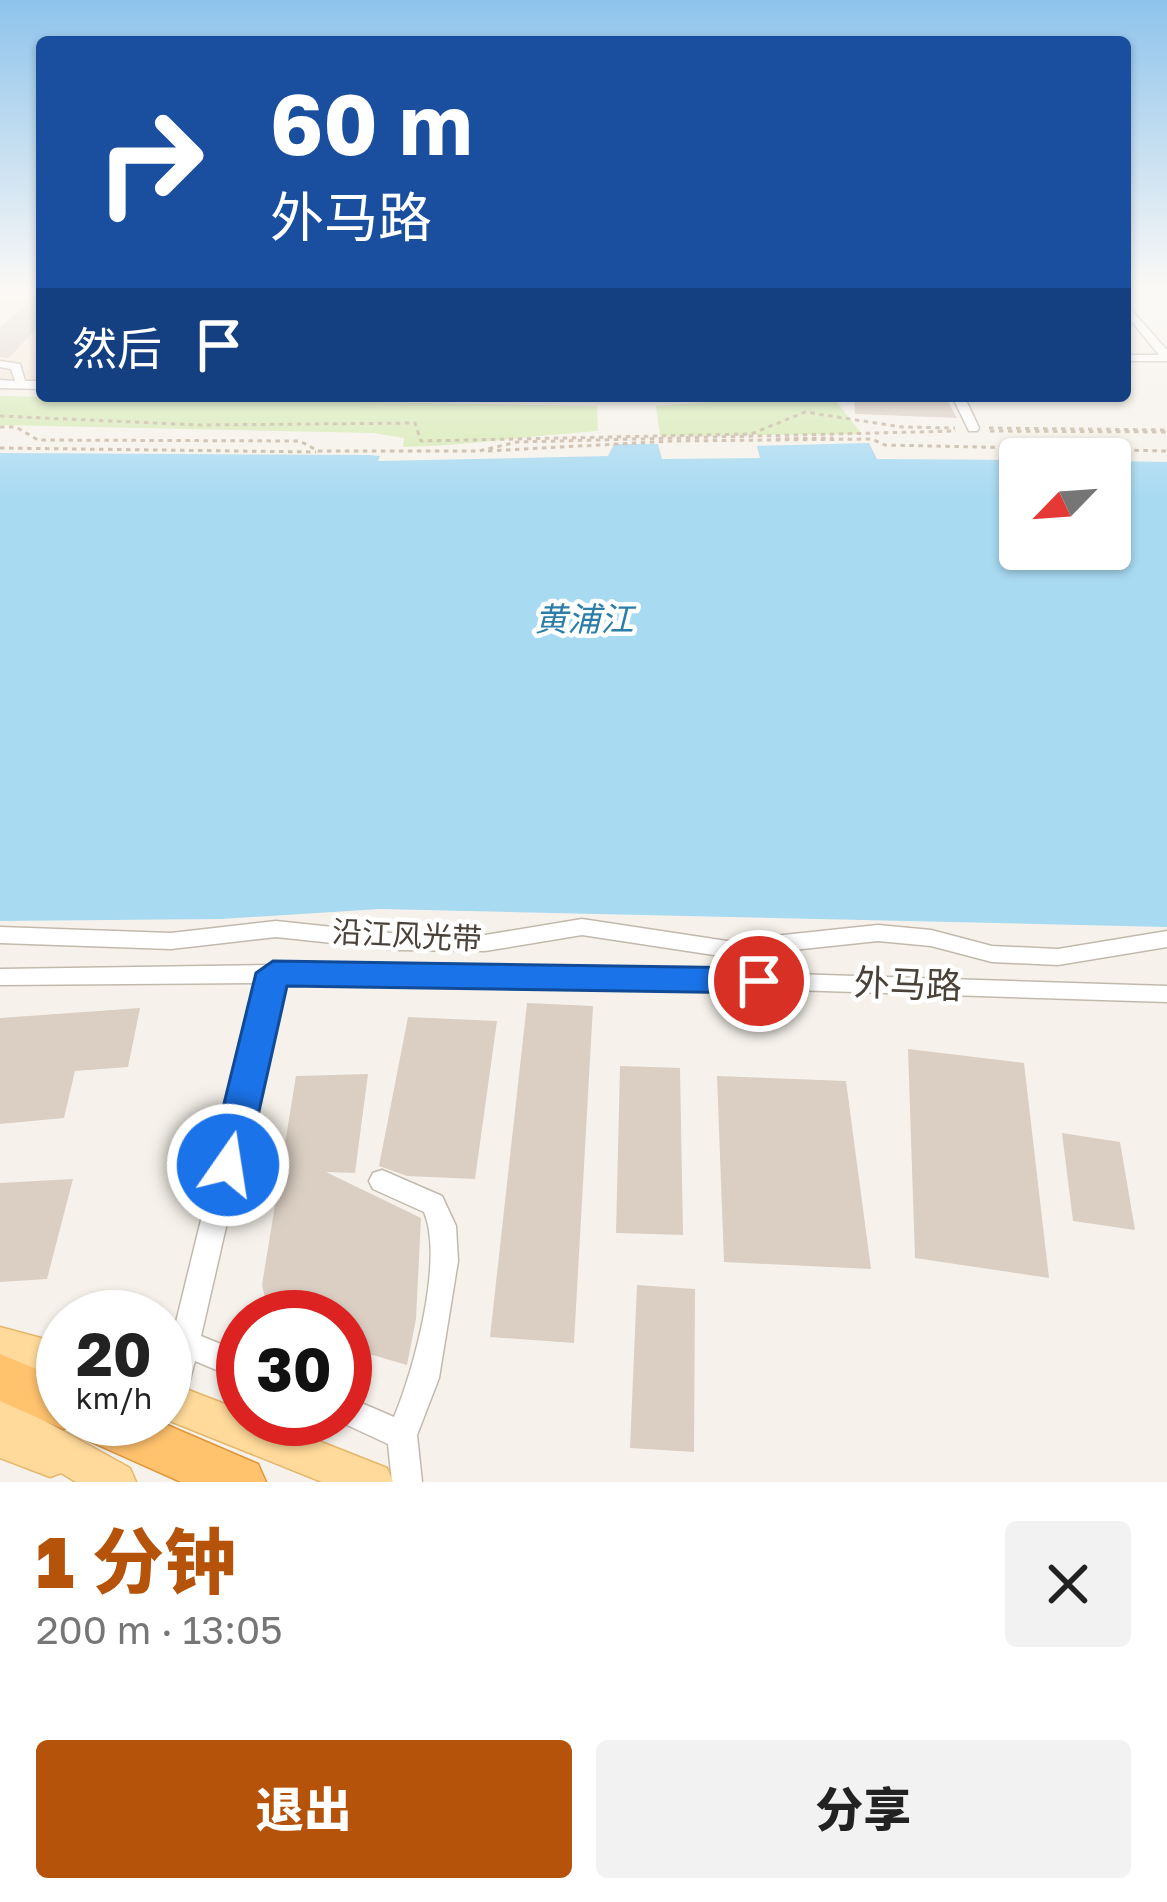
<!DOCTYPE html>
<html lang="zh">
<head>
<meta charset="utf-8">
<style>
	body { margin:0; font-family:"Golos Text","Noto Sans SC",sans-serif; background:#f2f2f2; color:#222; height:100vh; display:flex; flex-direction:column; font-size:45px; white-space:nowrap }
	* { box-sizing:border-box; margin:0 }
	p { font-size:39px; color:#767676 }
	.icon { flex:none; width:66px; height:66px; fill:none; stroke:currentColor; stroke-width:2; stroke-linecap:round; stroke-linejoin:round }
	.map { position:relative; height:1482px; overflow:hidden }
	.details { display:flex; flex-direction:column; background:#fff; flex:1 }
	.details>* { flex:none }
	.hud { position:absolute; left:36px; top:36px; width:1095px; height:366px; border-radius:12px; box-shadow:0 3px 9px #0004; background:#1a4fa0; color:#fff; overflow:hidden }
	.needle { width:78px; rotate:245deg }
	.tools { position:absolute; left:999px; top:438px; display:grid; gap:24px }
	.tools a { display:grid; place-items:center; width:132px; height:132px; border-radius:12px; background:#fff; box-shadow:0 3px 9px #0004; font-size:60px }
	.speed { position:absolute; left:36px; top:1290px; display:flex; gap:24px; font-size:60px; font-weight:700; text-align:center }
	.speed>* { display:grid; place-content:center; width:156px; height:156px; border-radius:50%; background:#fff; box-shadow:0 3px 9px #0004; line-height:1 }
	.speed small { font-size:30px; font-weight:400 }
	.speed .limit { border:18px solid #d22; background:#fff; color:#111 }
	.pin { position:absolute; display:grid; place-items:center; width:102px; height:102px; color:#fff; margin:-51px; border:6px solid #fff; border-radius:50%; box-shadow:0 3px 12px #0007 }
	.me { position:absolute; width:132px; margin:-66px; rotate:13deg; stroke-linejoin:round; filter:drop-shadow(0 0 9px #0008) }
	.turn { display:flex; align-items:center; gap:42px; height:252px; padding:0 36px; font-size:54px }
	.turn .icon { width:156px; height:156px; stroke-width:2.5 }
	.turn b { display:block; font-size:84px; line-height:102px }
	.then { display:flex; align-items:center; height:114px; padding:0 36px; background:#0003; gap:24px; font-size:45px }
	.round { display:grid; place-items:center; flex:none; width:126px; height:126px; border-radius:12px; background:#f2f2f2 }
	.head { display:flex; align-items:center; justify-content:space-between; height:204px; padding:0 36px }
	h1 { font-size:72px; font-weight:800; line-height:90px; color:#b45309 }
	.primary-button { display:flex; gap:24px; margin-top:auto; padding:24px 36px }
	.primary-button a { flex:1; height:138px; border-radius:12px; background:#b45309; color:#fff; font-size:48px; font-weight:800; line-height:138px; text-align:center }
	.primary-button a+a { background:#f2f2f2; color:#222 }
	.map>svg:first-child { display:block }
	.commercial { fill:#f7e7d7 }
	.green { fill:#d6eab4 }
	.water { fill:#a8daf2 }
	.building { fill:#dbcfc3 }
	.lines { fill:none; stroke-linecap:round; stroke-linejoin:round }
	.minor-casing { stroke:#c2b9ad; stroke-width:3 }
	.major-casing { stroke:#e6b669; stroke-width:3 }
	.highway-casing { stroke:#e0953b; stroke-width:3 }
	.path { stroke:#c4b39e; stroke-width:3; stroke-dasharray:4.5 4.5; stroke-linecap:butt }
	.minor { fill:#fff; fill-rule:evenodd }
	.major { fill:#ffda9b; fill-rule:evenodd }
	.highway { fill:#ffc26d; fill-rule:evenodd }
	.route { fill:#1a73e8; stroke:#114b97; stroke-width:3 }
	.labels { text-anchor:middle; stroke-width:9; stroke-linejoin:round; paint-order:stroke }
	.street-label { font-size:30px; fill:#4a4239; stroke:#fff }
	.water-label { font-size:33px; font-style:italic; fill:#2c7ea8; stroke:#fff }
	.near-street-label { font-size:36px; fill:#4a4239; stroke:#fff }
</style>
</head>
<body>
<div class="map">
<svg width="1167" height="1482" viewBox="0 0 1167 1482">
	<rect width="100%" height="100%" fill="#f6f2eb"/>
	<!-- commercial -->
	<rect class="commercial" x="0" y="290" width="42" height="95"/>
	<!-- green -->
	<g class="green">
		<path d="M0,396L597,406L598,431C532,435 469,446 403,447L404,438L373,433L0,425Z"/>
		<path d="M786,396H832L862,434L660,436L656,406Z"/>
	</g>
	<!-- water -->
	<path class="water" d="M869,443L877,459L1020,460V549H1110V461L1167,462V927L380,909L221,919L0,921V453L369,455L380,456L378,461L608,456L614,444H658L662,459L760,458L757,446Z"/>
	<!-- building -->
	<g class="building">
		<path d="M42,290V322L9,358L0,357V328Z"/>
		<path d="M854,396H945L957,418L855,414Z"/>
		<path d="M527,1003L593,1006L574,1343L490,1337Z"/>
		<path d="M140,1008L128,1067L75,1071L64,1118L0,1124V1018Z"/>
		<path d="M408,1017L497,1021L475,1179L407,1176L379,1166Z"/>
		<path d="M908,1049L1024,1063L1049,1278L915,1258Z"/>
		<path d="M620,1066L680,1068L683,1235L616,1233Z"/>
		<path d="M368,1074L355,1173L326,1172L421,1218L416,1319L407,1365L345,1347V1317H277L266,1303L262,1285L296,1076Z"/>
		<path d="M717,1076L846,1081L871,1269L724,1262Z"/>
		<path d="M1062,1133L1120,1142L1135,1230L1073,1221Z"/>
		<path d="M73,1179L47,1279L0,1282V1183Z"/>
		<path d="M637,1285L695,1289L694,1452L630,1448Z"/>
	</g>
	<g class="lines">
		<defs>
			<g id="minor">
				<path d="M1125,303L1167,350V361H1125V355H1159L1125,313Z"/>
				<path d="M0,361L20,364L25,381H42V389L0,388V380L15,381L11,369L0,367Z"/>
				<path d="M467,396H692L686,400H473Z"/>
				<path d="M952,396H964L979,428L977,431H969Z"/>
				<path d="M582,919L727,941L878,925L931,930L992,946L1058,949L1167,931V947L1058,965L992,962L931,946L878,941L727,957L582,935L485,951L399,950L276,937L171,949L0,943V927L171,933L276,921L399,934L485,935Z"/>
				<path d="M273,965L729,972L1167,986V1002L729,988L282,983L201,1336L243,1353V1381L195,1361L181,1412L171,1416L165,1414V1367L259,983L0,985V969Z"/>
				<path d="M382,1170L442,1196L456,1226L458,1261L439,1378L417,1435L422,1482H392L388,1444L334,1419H345V1396L394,1417C414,1370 444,1259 424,1212L373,1189L369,1181L373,1173Z"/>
			</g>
			<g id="major">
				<path d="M0,1327L63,1344V1380L0,1363Z"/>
				<path d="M165,1381L243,1411V1419H263L387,1468L393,1482H322L165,1419Z"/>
				<path d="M0,1396L130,1468L136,1482H76L61,1473L50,1477L0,1458Z"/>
			</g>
			<path id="highway" d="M0,1354L63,1380V1419H153L258,1464L266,1482H181L78,1436L73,1425L63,1429L0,1401Z"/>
		</defs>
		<!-- minor casing -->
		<use href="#minor" class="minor-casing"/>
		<!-- major casing -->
		<use href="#major" class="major-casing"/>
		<!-- highway casing -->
		<use href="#highway" class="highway-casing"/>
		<!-- path -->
		<g class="path">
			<path d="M0,416L200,425L415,423L421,441L751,434L805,412L902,427L955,428"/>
			<path d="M0,427H16L38,440L300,441L318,451H479L517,442L956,431"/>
			<path d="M989,428L1167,430"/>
			<path d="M990,431L1167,432"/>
			<path d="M776,439L833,438"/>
			<path d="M0,448L316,452"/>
			<path d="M488,451L672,441L872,439L885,445L1167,451"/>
		</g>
		<!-- minor -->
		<use href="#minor" class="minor"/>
		<!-- major -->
		<use href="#major" class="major"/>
		<!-- highway -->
		<use href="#highway" class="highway"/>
	</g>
	<!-- sky -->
	<linearGradient id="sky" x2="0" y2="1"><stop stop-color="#8ec3ec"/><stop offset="0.58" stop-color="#fbf9f6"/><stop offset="1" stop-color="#fbf9f6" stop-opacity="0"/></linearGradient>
	<rect width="1167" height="498" fill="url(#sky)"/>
	<!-- route -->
	<path class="route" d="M273,961L759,968L776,981L759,993L287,986L247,1165L242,1177L228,1181L214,1177L209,1165L256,973Z"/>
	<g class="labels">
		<!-- street labels -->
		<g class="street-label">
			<text transform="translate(407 936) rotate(3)" y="10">沿江风光带</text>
		</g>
		<!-- water labels -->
		<g class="water-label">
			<text x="584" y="631">黄浦江</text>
		</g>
		<!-- near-street labels -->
		<g class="near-street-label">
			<text transform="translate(908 984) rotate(2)" y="13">外马路</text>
		</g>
	</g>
</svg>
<div class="tools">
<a><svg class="needle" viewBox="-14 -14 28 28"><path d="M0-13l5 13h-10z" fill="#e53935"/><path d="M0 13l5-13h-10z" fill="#767676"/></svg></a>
</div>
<div class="speed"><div>20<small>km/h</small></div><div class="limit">30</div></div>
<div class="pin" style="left:759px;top:981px;background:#d93025"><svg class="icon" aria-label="arrive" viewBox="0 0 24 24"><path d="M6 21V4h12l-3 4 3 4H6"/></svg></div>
<svg class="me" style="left:228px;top:1165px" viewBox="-20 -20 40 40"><circle r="17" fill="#1a73e8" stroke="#fff" stroke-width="3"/><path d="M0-11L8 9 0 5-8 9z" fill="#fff"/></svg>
<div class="hud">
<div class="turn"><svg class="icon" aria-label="right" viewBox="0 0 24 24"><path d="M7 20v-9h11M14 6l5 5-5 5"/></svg><div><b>60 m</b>外马路</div></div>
<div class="then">然后<svg class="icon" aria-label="arrive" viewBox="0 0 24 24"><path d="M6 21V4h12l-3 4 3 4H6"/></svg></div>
</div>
</div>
<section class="details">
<div class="head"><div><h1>1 分钟</h1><p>200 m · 13:05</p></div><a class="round"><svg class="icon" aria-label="close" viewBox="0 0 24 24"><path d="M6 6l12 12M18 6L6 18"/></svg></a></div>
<div class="primary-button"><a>退出</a><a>分享</a></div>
</section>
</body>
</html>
